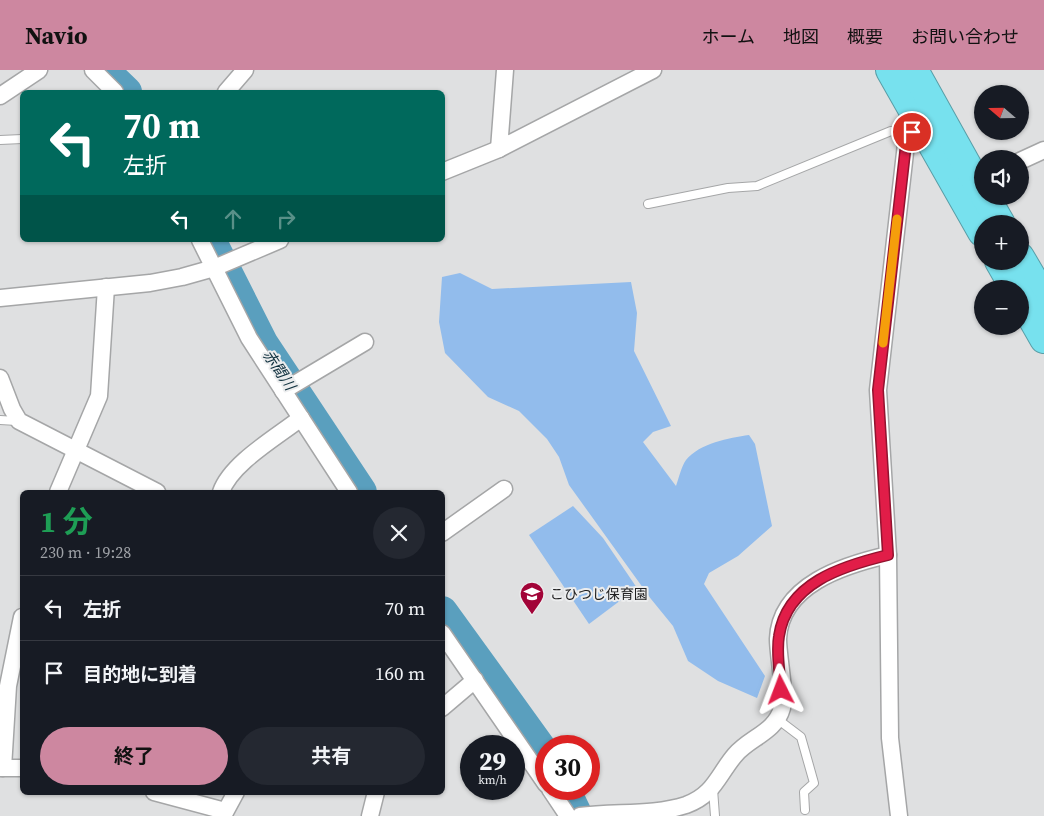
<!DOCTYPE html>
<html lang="ja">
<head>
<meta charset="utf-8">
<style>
	body { margin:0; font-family:"Source Serif 4","Noto Sans JP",serif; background:#242831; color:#f1f3f6; height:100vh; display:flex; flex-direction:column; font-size:19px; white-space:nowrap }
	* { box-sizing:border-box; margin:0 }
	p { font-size:16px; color:#9ea1a6 }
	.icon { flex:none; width:28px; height:28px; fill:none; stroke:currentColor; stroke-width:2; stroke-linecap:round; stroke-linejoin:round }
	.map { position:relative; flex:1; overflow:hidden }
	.details { position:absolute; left:20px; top:420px; width:425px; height:305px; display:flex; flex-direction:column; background:#171b24; border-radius:8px; box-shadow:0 1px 4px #0004 }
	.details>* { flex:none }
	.top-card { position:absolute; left:20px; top:20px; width:425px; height:152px; border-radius:8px; box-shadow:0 1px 4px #0004; background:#00695c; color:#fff; overflow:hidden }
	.needle { width:32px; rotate:290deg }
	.controls { position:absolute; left:974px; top:15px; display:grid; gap:10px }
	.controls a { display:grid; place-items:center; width:55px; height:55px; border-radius:50%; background:#171b24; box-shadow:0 1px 4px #0004; font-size:25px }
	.speed { position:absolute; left:460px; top:665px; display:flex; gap:10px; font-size:25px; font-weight:700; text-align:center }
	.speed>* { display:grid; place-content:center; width:65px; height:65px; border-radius:50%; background:#171b24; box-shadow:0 1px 4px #0004; line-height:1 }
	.speed small { font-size:12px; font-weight:400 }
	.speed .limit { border:8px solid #d22; background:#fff; color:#111 }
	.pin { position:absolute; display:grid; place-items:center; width:42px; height:42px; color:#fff; margin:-21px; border:2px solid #fff; border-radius:50%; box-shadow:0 1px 5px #0007 }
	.me { position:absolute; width:55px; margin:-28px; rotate:357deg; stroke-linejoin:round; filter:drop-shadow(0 0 4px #0008) }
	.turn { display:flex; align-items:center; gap:18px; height:105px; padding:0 20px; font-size:22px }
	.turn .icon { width:65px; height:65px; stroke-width:2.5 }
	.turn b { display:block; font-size:35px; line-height:42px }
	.lanes { display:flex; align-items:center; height:48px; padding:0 20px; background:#0003; justify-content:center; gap:25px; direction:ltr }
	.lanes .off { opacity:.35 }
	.round { display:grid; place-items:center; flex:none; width:52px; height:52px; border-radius:26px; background:#242831 }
	.overview { display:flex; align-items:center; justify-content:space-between; height:85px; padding:0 20px }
	h1 { font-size:30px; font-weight:700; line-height:38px; color:#1e9e55 }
	.button { display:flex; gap:10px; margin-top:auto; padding:10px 20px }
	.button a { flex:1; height:58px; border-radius:30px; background:#cd87a0; color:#111; font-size:20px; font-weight:700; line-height:58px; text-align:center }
	.button a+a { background:#242831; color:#f1f3f6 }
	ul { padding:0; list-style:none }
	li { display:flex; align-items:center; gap:15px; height:65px; padding:0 20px; border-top:1px solid #363941 }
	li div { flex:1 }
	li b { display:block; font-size:19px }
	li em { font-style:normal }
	header { display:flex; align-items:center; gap:30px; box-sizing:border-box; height:70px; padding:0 25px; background:#cd87a0; color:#111 }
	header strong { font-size:24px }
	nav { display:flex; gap:28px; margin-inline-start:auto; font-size:18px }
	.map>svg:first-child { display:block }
	.green { fill:#92bcec }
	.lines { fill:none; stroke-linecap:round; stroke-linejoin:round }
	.river { stroke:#5a9fbe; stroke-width:32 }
	.lane-casing { stroke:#a5a6a7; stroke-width:10 }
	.street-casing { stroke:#a5a6a7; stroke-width:19 }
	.highway-casing { stroke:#599ea7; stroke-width:30 }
	.lane { stroke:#fff; stroke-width:8 }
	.street { stroke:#fff; stroke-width:16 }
	.highway { stroke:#77e1ee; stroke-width:28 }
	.route-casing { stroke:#92132f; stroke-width:12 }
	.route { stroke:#e11d48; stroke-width:9 }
	.slow { stroke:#f59e0b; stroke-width:9 }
	.labels { text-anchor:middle; stroke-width:4; stroke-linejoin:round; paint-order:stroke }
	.poi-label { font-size:14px; fill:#212122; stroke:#ecedee; text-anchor:start }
	.water-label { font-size:15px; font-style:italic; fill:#0f303e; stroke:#ecedee }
</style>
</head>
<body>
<header>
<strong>Navio</strong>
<nav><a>ホーム</a><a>地図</a><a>概要</a><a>お問い合わせ</a></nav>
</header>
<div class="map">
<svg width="1044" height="746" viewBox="0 0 1044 746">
	<rect width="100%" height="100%" fill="#dfe0e1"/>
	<!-- green -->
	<g class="green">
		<path d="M460,203L492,219L631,212L637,243L634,281L671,356L653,362L643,372L676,416C679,408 681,397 686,390C700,373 729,368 749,365L755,374L772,456L738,486L709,503L704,514L765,606L757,628L718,611L688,591L673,556L651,529L569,415L559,387L547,369L519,341L488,327L445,283L439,252L442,207Z"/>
		<path d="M573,436L603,468L637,518L589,554L529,465Z"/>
	</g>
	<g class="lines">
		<!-- river -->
		<g class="river">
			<path d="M103,0L126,22"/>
			<path d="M210,170L262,273L361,422"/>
			<path d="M442,542L546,686"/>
			<path d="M564,719L577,746"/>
		</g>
		<defs>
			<g id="lane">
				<path d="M0,70L22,69"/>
				<path d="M648,134L728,118L757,116L891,61L912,62"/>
				<path d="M0,350L17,351"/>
				<path d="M776,648L801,667L814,713L804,722L805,740"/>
				<path d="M713,719L715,746"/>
			</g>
			<g id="street">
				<path d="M93,0L115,22"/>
				<path d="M226,22L245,0"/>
				<path d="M0,26L39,0"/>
				<path d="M499,79L505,0"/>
				<path d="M1020,91L1044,80"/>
				<path d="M442,102L499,79L653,0"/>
				<path d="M200,170L249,268L349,422"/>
				<path d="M0,228L150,213L182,207L214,198L280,170"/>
				<path d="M0,308L12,339L19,351L157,422"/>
				<path d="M283,321L365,272"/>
				<path d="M58,422L99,326L106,217"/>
				<path d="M221,422C231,393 277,367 301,348"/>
				<path d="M442,463L504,419"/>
				<path d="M442,563L546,714"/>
				<path d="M442,638L475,610"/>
				<path d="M0,698H22"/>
				<path d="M3,698L8,616L22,547"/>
				<path d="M550,719L568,746"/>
				<path d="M154,722L225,741"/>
				<path d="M223,746L236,722"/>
				<path d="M370,746L376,722"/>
				<path d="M580,746C614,741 652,746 686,735C714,725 718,705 735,685C750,667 775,663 782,638C786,624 778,586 778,569C780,515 844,495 888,485"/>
				<path d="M899,746L890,668L888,485L878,320L906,74L912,62L922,55"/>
			</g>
			<g id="highway">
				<path d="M890,0L982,162"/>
				<path d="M914,0L982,122"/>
				<path d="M985,126L1001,154"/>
				<path d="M1020,187L1044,228"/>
				<path d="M999,191L1015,219"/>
				<path d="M1020,227L1044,269"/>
			</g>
		</defs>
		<!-- lane casing -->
		<use href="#lane" class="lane-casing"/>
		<!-- street casing -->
		<use href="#street" class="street-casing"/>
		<!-- highway casing -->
		<use href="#highway" class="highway-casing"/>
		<!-- lane -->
		<use href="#lane" class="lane"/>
		<!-- street -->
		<use href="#street" class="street"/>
		<!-- highway -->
		<use href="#highway" class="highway"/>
	</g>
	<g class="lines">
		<defs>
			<path id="route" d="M781,620C780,603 776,583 779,566C787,513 842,496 888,485L878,320L906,74L912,62"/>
		</defs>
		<!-- route casing -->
		<use href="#route" class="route-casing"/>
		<!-- route -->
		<use href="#route" class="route"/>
		<!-- slow -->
		<path class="slow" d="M883,273L897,149"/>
	</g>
	<!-- icons -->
	<defs>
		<symbol id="school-pin" viewBox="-11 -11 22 30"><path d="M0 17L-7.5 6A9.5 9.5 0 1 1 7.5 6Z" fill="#a20438" stroke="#ecedee"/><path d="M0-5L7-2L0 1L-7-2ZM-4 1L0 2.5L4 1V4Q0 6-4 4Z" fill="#fff"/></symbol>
	</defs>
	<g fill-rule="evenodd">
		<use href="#school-pin" x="518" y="510" width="28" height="38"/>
	</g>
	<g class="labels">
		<!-- poi labels -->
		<g class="poi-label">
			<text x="550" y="529">こひつじ保育園</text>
		</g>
		<!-- water labels -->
		<g class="water-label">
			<text transform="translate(279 300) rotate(56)" y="5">赤間川</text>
		</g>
	</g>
</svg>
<div class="controls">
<a><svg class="needle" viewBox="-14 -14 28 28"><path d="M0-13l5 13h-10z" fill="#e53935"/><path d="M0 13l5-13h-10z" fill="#9ea1a6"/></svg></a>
<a><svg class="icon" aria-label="sound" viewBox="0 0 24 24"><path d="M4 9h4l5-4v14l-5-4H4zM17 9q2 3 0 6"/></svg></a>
<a>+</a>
<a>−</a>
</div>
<div class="speed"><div>29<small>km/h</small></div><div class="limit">30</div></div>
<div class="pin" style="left:912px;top:62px;background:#d93025"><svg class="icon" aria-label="arrive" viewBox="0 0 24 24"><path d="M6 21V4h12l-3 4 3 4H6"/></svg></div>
<svg class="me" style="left:781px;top:620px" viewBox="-20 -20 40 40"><path d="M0-17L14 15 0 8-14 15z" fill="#e11d48" stroke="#fff" stroke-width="4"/></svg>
<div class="top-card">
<div class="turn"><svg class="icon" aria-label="left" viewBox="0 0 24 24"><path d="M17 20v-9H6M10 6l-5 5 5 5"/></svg><div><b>70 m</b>左折</div></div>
<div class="lanes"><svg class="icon" aria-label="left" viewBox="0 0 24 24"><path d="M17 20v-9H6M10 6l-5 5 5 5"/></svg><svg class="icon off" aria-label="ahead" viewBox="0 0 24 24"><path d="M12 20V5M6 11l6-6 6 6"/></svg><svg class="icon off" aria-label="right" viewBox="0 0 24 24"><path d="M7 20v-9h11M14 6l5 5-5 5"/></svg></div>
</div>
<section class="details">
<div class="overview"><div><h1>1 分</h1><p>230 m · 19:28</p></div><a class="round"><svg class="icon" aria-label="close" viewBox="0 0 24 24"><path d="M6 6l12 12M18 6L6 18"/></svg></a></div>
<ul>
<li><svg class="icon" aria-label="left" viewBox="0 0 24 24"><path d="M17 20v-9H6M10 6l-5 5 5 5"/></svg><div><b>左折</b></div><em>70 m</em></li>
<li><svg class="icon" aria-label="arrive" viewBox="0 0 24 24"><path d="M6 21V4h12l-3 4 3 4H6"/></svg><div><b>目的地に到着</b></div><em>160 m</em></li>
</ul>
<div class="button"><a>終了</a><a>共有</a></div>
</section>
</div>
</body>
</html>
